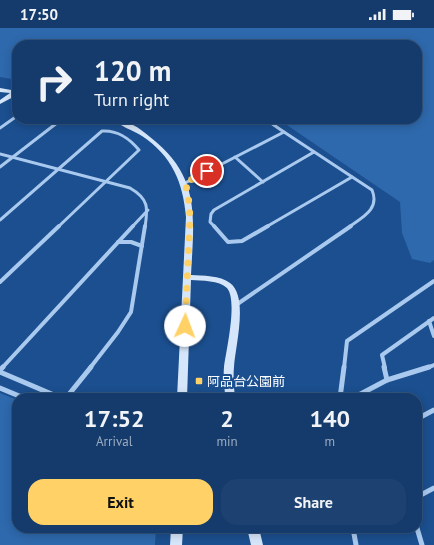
<!DOCTYPE html>
<html lang="en">
<head>
<meta charset="utf-8">
<style>
	body { margin:0; font-family:"PT Sans","Noto Sans JP",sans-serif; background:#1d4271; color:#f1f3f6; height:100vh; display:flex; flex-direction:column; font-size:15px; white-space:nowrap }
	* { box-sizing:border-box; margin:0 }
	p { font-size:13px; color:#9dadc1 }
	.icon { flex:none; width:22px; height:22px; fill:none; stroke:currentColor; stroke-width:2; stroke-linecap:round; stroke-linejoin:round }
	.map { position:relative; flex:1; overflow:hidden }
	.sheet { position:absolute; left:12px; top:365px; width:410px; height:140px; display:flex; flex-direction:column; background:#143b6b; border-radius:16px; box-shadow:0 2px 10px #0003,0 0 0 1px #33557e }
	.sheet>* { flex:none }
	.hud { position:absolute; left:12px; top:12px; width:410px; height:84px; border-radius:16px; box-shadow:0 2px 10px #0003,0 0 0 1px #33557e; background:#143b6b; color:#f1f3f6; overflow:hidden }
	.pin { position:absolute; display:grid; place-items:center; width:34px; height:34px; color:#fff; margin:-17px; border:2px solid #fff; border-radius:50%; box-shadow:0 1px 4px #0007 }
	.me { position:absolute; width:44px; margin:-22px; rotate:2deg; stroke-linejoin:round; filter:drop-shadow(0 0 3px #0008) }
	.turn { display:flex; align-items:center; gap:14px; height:84px; padding:0 16px; font-size:18px }
	.turn .icon { width:52px; height:52px; stroke-width:2.5 }
	.turn b { display:block; font-size:28px; line-height:34px }
	.eta { display:flex; justify-content:space-evenly; align-items:center; height:68px; text-align:center }
	.eta b { font-size:24px; font-weight:700; line-height:28px }
	.action { display:flex; gap:8px; margin-top:auto; padding:8px 16px }
	.action a { flex:1; height:46px; border-radius:16px; background:#ffd166; color:#111; font-size:16px; font-weight:700; line-height:46px; text-align:center }
	.action a+a { background:#1d4271; color:#f1f3f6 }
	.status { display:flex; justify-content:space-between; align-items:center; height:28px; padding:0 20px; background:#143b6b; direction:ltr }
	.status svg { height:11px; fill:currentColor }
	.map>svg:first-child { display:block }
	.green { fill:#2e69ad }
	.lines { fill:none; stroke-linecap:round; stroke-linejoin:round }
	.street-far2 { stroke:#a9c9ee; stroke-width:3 }
	.street-far1 { stroke:#a9c9ee; stroke-width:4 }
	.street { stroke:#a9c9ee; stroke-width:5 }
	.secondary { fill:#d6e6fa; fill-rule:evenodd }
	.route { stroke:#ffd166; stroke-width:7; stroke-dasharray:0 12.6 }
	.poi-dot { fill:#ffd166; stroke:#1b4f8f; stroke-width:1.5 }
	.labels { text-anchor:middle; stroke-width:4; stroke-linejoin:round; paint-order:stroke }
	.poi-label { font-size:13px; fill:#fff; stroke:#1b4f8f; text-anchor:start }
</style>
</head>
<body>
<div class="status"><b>17:50</b><svg viewBox="0 0 49 12"><path d="M0 12V9h3v3zM5 12V6h3v6zM10 12V3h3v9zM15 12V0h3v12zM26 1h20v11H26zM47 4h2v5h-2z"/></svg></div>
<div class="map">
<svg width="434" height="517" viewBox="0 0 434 517">
	<rect width="100%" height="100%" fill="#1b4f8f"/>
	<!-- green -->
	<g class="green">
		<path d="M0,0H434V232L430,235L412,231L402,205L400,174L278,91H417V17H17V52L0,49Z"/>
		<path d="M0,365L17,372V500H156L155,517H0Z"/>
	</g>
	<g class="lines">
		<!-- street-far2 -->
		<g class="street-far2">
			<path d="M265,91L284,104"/>
			<path d="M0,100L17,88"/>
			<path d="M0,126L130,160C149,171 148,180 145,199"/>
			<path d="M235,129L263,154"/>
			<path d="M0,139L62,91"/>
			<path d="M185,155L284,104L372,162C380,181 363,189 349,199"/>
			<path d="M0,192L102,103C118,102 129,110 139,122L58,199"/>
			<path d="M132,199L148,182"/>
			<path d="M215,199L210,194L211,186L214,182L314,124"/>
			<path d="M266,199L352,149"/>
		</g>
		<!-- street-far1 -->
		<g class="street-far1">
			<path d="M214,198L228,214L242,213L268,198"/>
			<path d="M118,214H131L142,218"/>
			<path d="M0,254L59,198"/>
			<path d="M236,277L351,198"/>
			<path d="M429,293L434,308"/>
			<path d="M2,340L133,198"/>
			<path d="M90,340L118,304L131,284L145,198"/>
			<path d="M344,340L347,313L434,253"/>
			<path d="M385,340L382,327L434,290"/>
			<path d="M426,340L434,337"/>
		</g>
		<!-- street -->
		<g class="street">
			<path d="M0,342L3,339"/>
			<path d="M0,344L61,370"/>
			<path d="M387,352L429,339"/>
			<path d="M0,360L24,370"/>
			<path d="M66,370L91,339"/>
			<path d="M340,370L344,339"/>
			<path d="M353,370L387,352L384,339"/>
			<path d="M417,391L434,382"/>
			<path d="M417,469L434,460"/>
			<path d="M353,500L356,517"/>
			<path d="M417,500L422,517"/>
		</g>
		<!-- secondary -->
		<g class="secondary">
			<path d="M0,60L17,63V67L0,76V72L10,65L0,64Z"/>
			<path d="M112,91C126,91 140,100 150,109C201,148 194,189 191,247C203,248 220,247 230,255C249,269 235,319 234,339C233,349 234,360 235,370H225C225,360 223,349 224,339C226,323 238,273 227,260C219,252 202,253 191,252L187,370H177L186,189C183,154 172,128 142,108C132,102 120,98 112,91Z"/>
			<path d="M171,500H183L182,517H170Z"/>
			<path d="M247,500H259L263,517H251Z"/>
		</g>
	</g>
	<g class="lines">
		<!-- route -->
		<path class="route" d="M185,298L190,189L188,165L185,155L207,143"/>
	</g>
	<!-- markers -->
	<rect class="poi-dot" x="195" y="349" width="8" height="8" rx="2"/>
	<g class="labels">
		<!-- poi labels -->
		<g class="poi-label">
			<text x="207" y="358">阿品台公園前</text>
		</g>
	</g>
</svg>
<div class="pin" style="left:207px;top:143px;background:#d93025"><svg class="icon" aria-label="arrive" viewBox="0 0 24 24"><path d="M6 21V4h12l-3 4 3 4H6"/></svg></div>
<svg class="me" style="left:185px;top:298px" viewBox="-20 -20 40 40"><circle r="19" fill="#fff"/><path d="M0-13L10 11 0 6-10 11z" fill="#ffd166"/></svg>
<div class="hud">
<div class="turn"><svg class="icon" aria-label="right" viewBox="0 0 24 24"><path d="M7 20v-9h11M14 6l5 5-5 5"/></svg><div><b>120 m</b>Turn right</div></div>
</div>
<section class="sheet">
<div class="eta">
<div><b>17:52</b><p>Arrival</p></div>
<div><b>2</b><p>min</p></div>
<div><b>140</b><p>m</p></div>
</div>
<div class="action"><a>Exit</a><a>Share</a></div>
</section>
</div>
</body>
</html>
